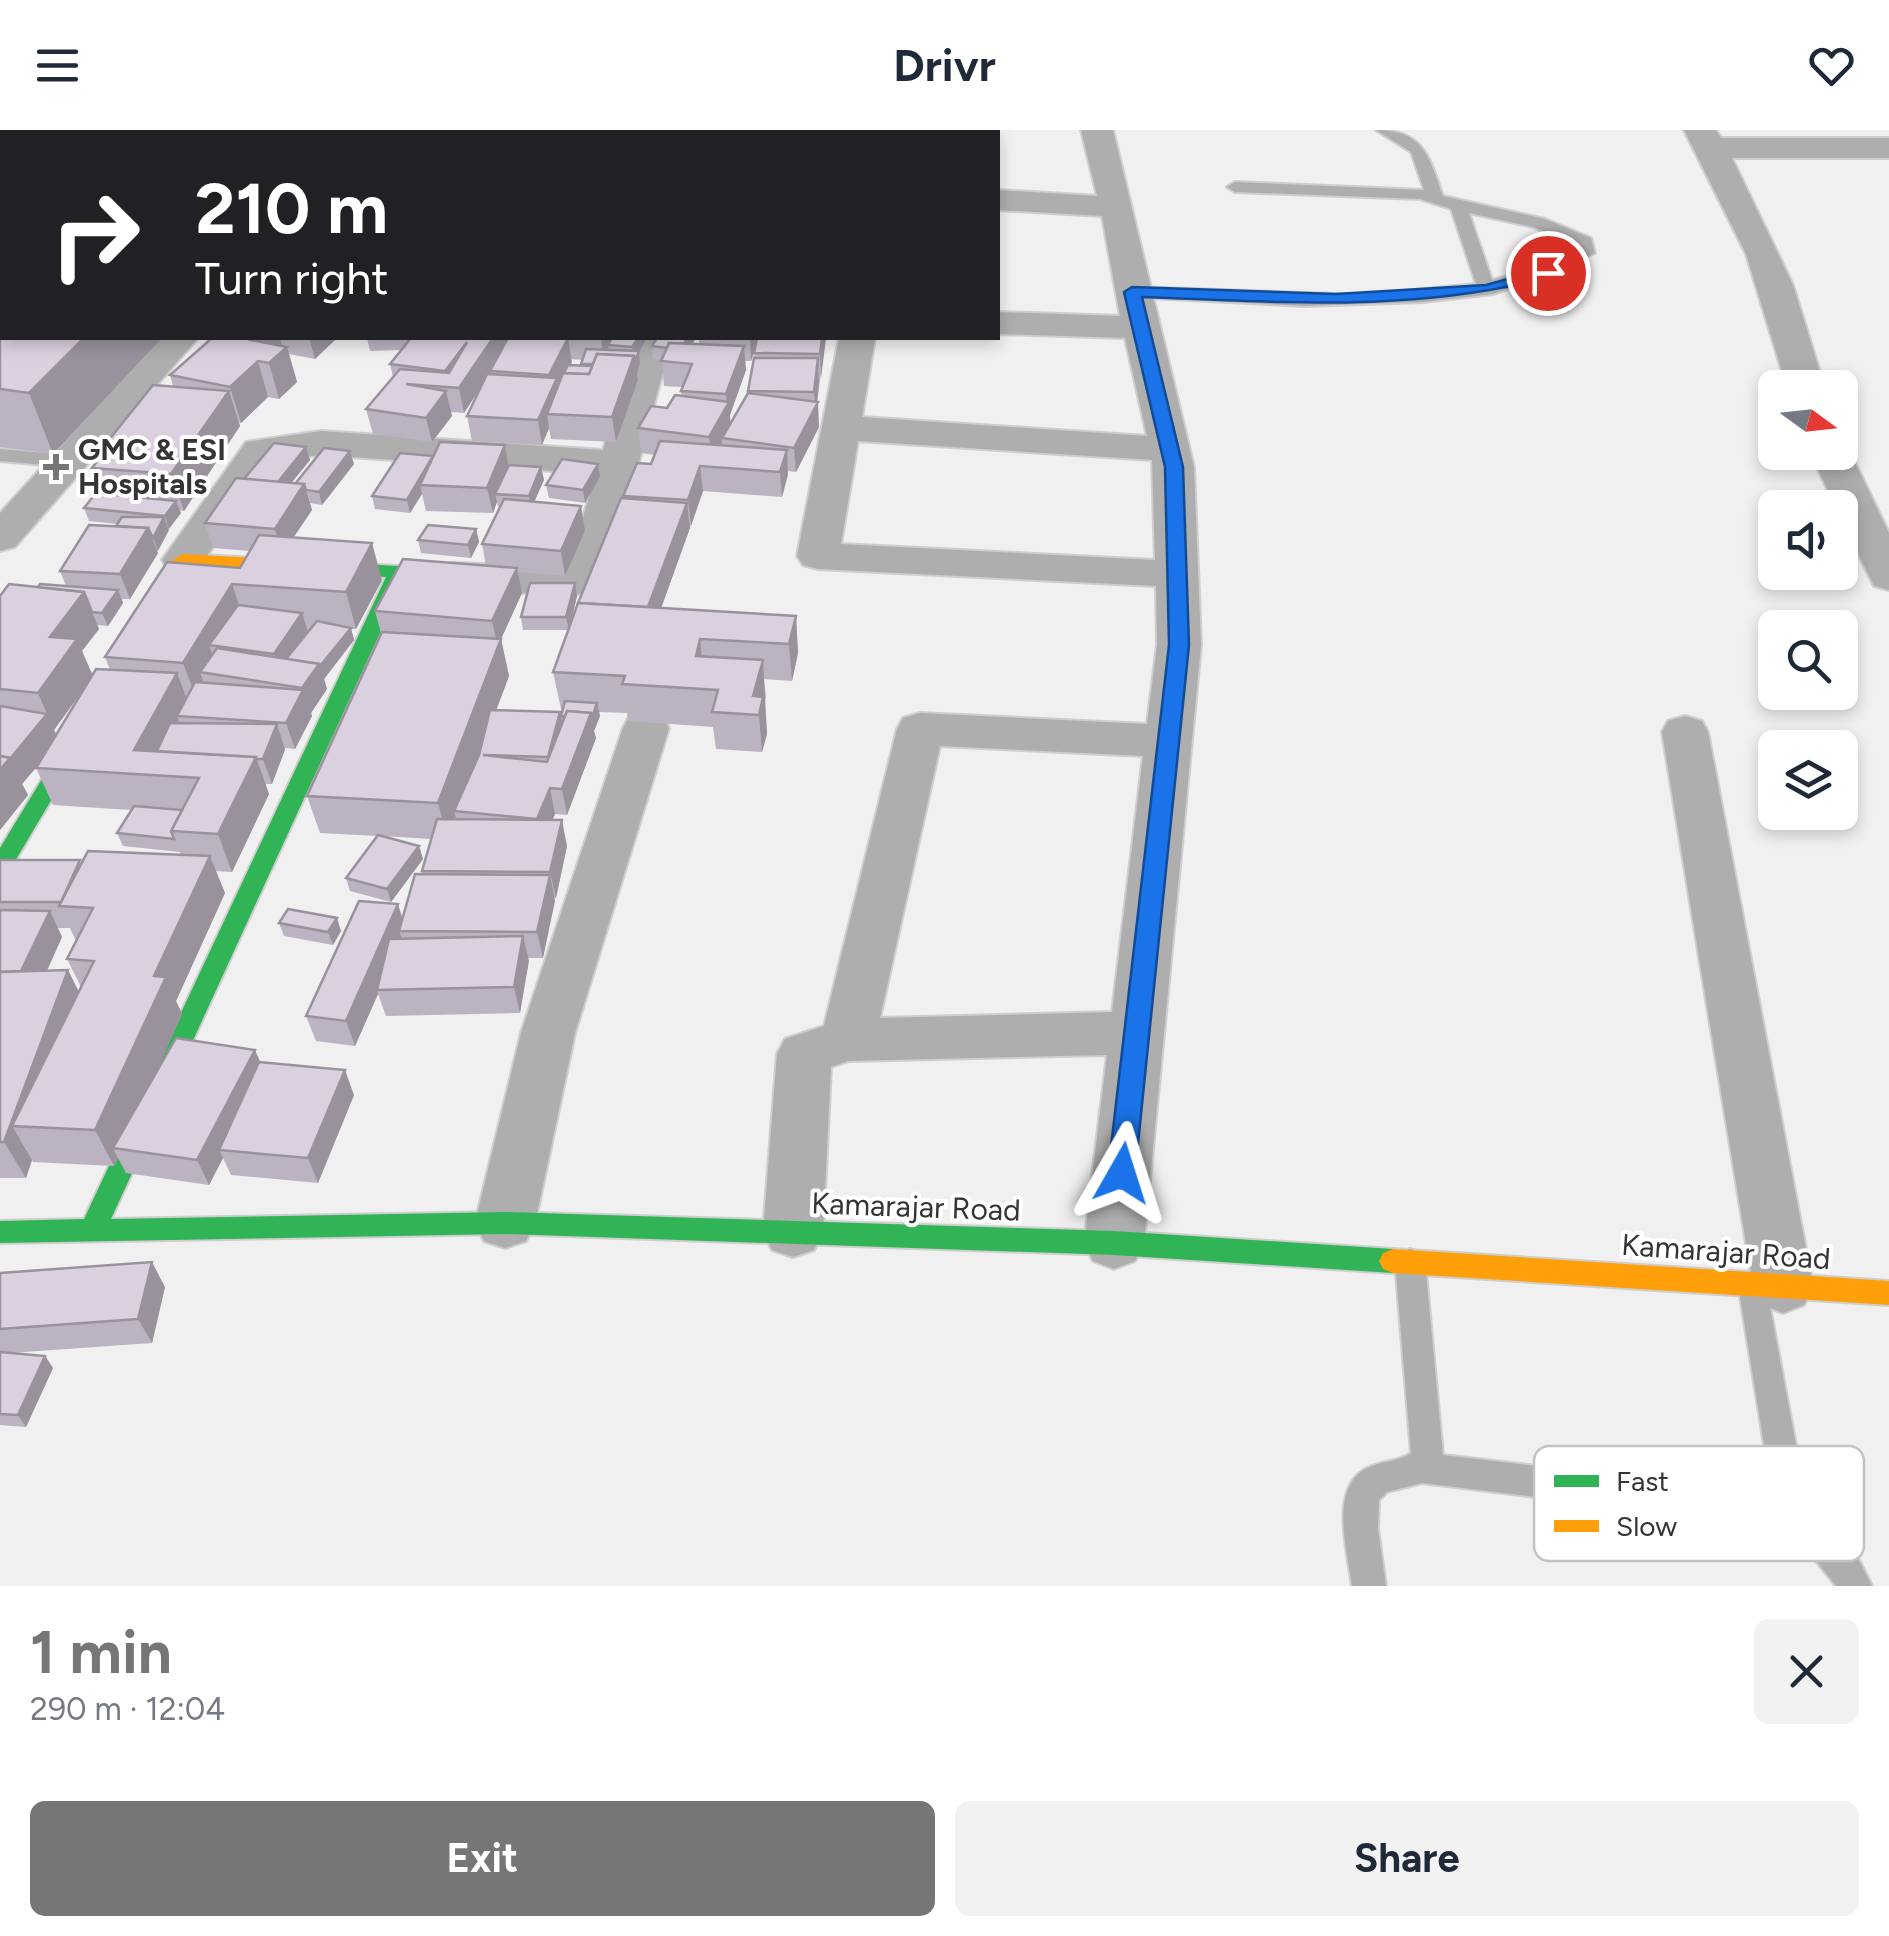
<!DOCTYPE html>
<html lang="en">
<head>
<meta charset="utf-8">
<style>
	body { margin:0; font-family:Figtree,sans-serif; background:#f2f2f3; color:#1f2937; height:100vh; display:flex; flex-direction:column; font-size:38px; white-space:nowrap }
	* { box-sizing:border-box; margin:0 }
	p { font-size:32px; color:#747a83 }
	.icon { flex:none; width:55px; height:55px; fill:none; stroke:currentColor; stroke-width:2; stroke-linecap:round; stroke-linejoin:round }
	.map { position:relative; height:1456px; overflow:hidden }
	.details { display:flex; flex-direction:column; background:#fff; flex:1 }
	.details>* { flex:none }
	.hud { position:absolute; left:0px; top:0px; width:1000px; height:210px; box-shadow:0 5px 15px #0003; background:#202124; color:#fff; overflow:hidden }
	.needle { width:65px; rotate:105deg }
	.fabs { position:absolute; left:1758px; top:240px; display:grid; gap:20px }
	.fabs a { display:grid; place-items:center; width:100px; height:100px; border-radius:15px; background:#fff; box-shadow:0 5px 15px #0003; font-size:50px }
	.pin { position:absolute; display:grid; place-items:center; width:85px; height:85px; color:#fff; margin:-42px; border:5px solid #fff; border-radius:50%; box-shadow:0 2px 10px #0007 }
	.me { position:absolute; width:110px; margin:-55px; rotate:6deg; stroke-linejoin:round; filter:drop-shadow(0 0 8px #0008) }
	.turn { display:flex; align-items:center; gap:35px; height:210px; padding:0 30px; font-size:45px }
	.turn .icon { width:130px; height:130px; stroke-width:2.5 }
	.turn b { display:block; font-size:70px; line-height:85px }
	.round { display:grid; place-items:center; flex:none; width:105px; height:105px; border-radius:15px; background:#f2f2f3 }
	.overview { display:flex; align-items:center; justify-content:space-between; height:170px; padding:0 30px }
	h1 { font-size:60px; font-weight:700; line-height:75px; color:#767676 }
	.cta { display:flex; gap:20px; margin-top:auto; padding:20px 30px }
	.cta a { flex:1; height:115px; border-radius:15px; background:#767676; color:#fff; font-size:40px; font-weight:700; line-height:115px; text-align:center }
	.cta a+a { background:#f2f2f3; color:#1f2937 }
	header { display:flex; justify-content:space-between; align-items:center; height:130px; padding:0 30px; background:#fff; font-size:45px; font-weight:700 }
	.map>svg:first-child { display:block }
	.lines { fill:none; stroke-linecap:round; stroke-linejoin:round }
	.lane-casing { stroke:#cecece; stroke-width:4 }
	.street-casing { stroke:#cecece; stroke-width:4 }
	.fast-casing { stroke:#cecece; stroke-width:4 }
	.slow-casing { stroke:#cecece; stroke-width:4 }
	.lane { fill:#afaeae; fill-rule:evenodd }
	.street { fill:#afaeae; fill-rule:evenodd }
	.fast { fill:#30b455; fill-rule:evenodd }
	.slow { fill:#ff9f0a; fill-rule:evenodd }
	.wall { fill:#bbb3c1; fill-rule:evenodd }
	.shaded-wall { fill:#99929d }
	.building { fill:#dad0e0; stroke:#99929d; stroke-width:2.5 }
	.route { fill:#1a73e8; stroke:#114b97; stroke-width:2.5 }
	.poi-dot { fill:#767676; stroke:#fff; stroke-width:4 }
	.labels { text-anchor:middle; stroke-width:8; stroke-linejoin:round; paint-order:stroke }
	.poi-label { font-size:30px; font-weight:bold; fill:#353535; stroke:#fff; text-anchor:start }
	.street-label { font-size:30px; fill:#353535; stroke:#fff }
	.key { fill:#fff; stroke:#c2c2c2; stroke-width:2.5 }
	.key-label { font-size:28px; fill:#353535 }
</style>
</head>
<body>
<header><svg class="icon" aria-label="menu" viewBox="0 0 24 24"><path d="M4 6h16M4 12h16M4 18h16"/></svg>Drivr<svg class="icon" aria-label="heart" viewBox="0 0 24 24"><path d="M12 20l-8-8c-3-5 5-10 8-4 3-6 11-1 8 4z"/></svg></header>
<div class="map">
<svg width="1889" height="1456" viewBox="0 0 1889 1456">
	<rect width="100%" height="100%" fill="#f0f0f0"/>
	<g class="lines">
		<defs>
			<g id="lane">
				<path d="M1376,0C1424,0 1429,27 1443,66L1545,89L1591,108L1595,123L1541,148L1493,164L1423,172L1305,176L1132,167L1123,162L1132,157L1364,165L1476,154L1451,79L1420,69L1235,62L1227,57L1235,52L1424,60L1411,22ZM1469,83L1533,97L1577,115V120L1529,141L1492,150Z"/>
				<path d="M0,319L68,325L78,331L68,337L0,331Z"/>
				<path d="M1410,1119L1421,1123L1425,1132L1443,1325L1772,1364L1738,1154L1742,1145L1753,1141L1764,1145L1805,1363L1860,1432L1872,1456H1836L1790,1398L1422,1353L1387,1362L1379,1370L1378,1399L1386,1456H1352C1348,1423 1328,1358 1367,1338C1381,1331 1400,1331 1411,1323L1395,1132L1399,1123Z"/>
			</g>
			<g id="street">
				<path d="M1081,0H1113L1194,337L1201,515L1144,1113L1135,1131L1114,1139L1093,1131L1084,1113L1107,925L848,931L831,937L823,1102L814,1120L793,1127L772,1120L763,1102L777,924L785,909L824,896L897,599L903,588L920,583L1147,594L1157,515L1156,456L818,439L803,435L797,426L839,208H875L862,287L1147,306L1125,208L998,204V182L1120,186L1102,86L998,80V60L1097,66ZM858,311L1152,330L1155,430L841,414ZM940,616L1143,626L1112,882L880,888Z"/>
				<path d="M1684,0H1716L1721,8H1889V28H1732L1793,155L1825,258H1787L1746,124Z"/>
				<path d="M160,208H198L15,417L0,421V383Z"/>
				<path d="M636,208H672L612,433C602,453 593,461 571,466L453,459L438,455L432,446L438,437L453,433L568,437L596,344L321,325L273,330L198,439L183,443L168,439L162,430L246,312L321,301L603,320Z"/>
				<path d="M1840,313L1850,322L1889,403V460L1874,456L1840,387V378H1836L1810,322H1840Z"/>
				<path d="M646,582L663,587L669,598L575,903L535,1093L526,1111L505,1118L484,1111L475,1093L521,903L623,598L629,587Z"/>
				<path d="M1685,586L1702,591L1708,602L1813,1156L1804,1175L1783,1183L1762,1175L1753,1156L1662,602L1668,591Z"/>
			</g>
			<g id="fast">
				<path d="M290,430L398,436L408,442L111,1089L505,1082L1114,1101L1393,1119L1403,1123L1407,1131L1403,1139L1393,1143L1114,1125L505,1104L0,1113V1091L84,1089L386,447L283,440L280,436Z"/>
				<path d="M83,591L94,598L8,743L0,745V718L76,593Z"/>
			</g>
			<g id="slow">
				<path d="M183,424L290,430L300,436L290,442L189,436L150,502H136L133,498L173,430Z"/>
				<path d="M1393,1119L1889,1151V1175L1393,1143L1383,1139L1379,1131L1383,1123Z"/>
			</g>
		</defs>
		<!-- lane casing -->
		<use href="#lane" class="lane-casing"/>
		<!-- street casing -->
		<use href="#street" class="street-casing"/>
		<!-- fast casing -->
		<use href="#fast" class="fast-casing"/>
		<!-- slow casing -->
		<use href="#slow" class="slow-casing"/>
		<!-- lane -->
		<use href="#lane" class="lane"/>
		<!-- street -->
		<use href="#street" class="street"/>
		<!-- fast -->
		<use href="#fast" class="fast"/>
		<!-- slow -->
		<use href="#slow" class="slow"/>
	</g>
	<!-- wall -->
	<g class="wall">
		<path d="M0,31L162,208L53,324L0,317Z"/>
		<path d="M212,208H337L315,229L289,224L297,252L279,269L268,267L241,293L239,292L240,296L184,381L179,380L181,383L168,399L157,421L158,423L130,469H122L123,473L108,496L97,495L99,499L82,521L92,545L110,540L105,527L240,438L250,421L213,418L205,393L244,349L306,317L310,330L291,353L295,354L354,334L322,375L310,373L312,380L294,407L382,450L356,499H351L354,510L324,549L327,559L311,583L312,586L295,619L285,618L272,654H265L269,664L232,742L215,741L225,763L176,871L182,884L155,944L261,933L354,965L318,1053L231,1045L223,1028L209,1055L126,1043L118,1028L114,1036L33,1032L32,1030L26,1048H0V730L82,733L181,725L180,722L123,716L117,703L131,680L53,675L36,638L22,654L28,665L0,700V466L38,457L66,456L60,441L116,396L118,394L89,391L84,378L102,364L92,338L106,320L104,316L173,256L170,245ZM84,559L56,604L54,600ZM58,798H70L76,811L67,829L81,857L79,862L68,840L47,841L62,807Z"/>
		<path d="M367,208H647L639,222L640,233L637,244L638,250L616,312L551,309L549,298L542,315L472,311L467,286L481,257L464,283L451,282L452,286L432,312L373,304L366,279L393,247L390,234L401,220L370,221ZM571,229L582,230L581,236L571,235Z"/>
		<path d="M696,208L692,214H699V208H826L817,272L819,297L796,342L788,341L782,367L703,361L661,478L796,486L798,523L792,551L764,549L766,567L764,574L767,604L762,622L716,619L713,597L628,591L627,583L599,582L600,586L594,601L596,608L567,685L555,684L552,690L567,716L556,768H554L543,828H528L520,883L386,886L378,864L355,916L316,911L306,886L403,789L423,744L422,741L431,709L382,706L419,716L423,729L391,772L350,761L346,748L378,706L320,703L307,666L381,503L375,481L486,436L482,414L500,377H498L497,372L493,383L426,381L422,364L410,383L375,379L372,366L508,335L541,337L544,350L534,372L585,401L565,446L517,442L522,463L501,509L509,546L496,580L560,582L562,579H561L553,542L568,500H523L521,487L577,466L570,497L624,368L623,366L651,334L655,325L641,323L638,298L667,278L681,266L682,257L664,256L662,230L653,229L652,216ZM755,221L748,263L730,293V285L746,240L745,231H751Z"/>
		<path d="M600,347L585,373L549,368L546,355Z"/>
		<path d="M476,399L479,412L471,428L421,423L418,410Z"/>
		<path d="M279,793L341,801L333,815L284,806Z"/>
		<path d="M0,1143L165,1157L152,1213L10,1223L45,1226L53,1238L26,1297L0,1295Z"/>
	</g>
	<!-- shaded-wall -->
	<g class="shaded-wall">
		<path d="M289,0H336V2H287Z"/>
		<path d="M84,208H162L53,324L29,263Z"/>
		<path d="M252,208H280L283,220L287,217L297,252L279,269L269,233L258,231L268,267L241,293L230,257Z"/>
		<path d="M309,208H337L315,229Z"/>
		<path d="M493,208H511L512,209L464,283L459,258Z"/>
		<path d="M568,208L572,232L547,284L549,298L542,315L538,290L552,259L549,245Z"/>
		<path d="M601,208H617L608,215L609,222L604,232Z"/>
		<path d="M638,208H647L639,222L640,233L637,244L638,250L616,312L612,287L634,228L632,217Z"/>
		<path d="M687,208H696L681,232L680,220Z"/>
		<path d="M750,208H759L751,231Z"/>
		<path d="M822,208H826L821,248L820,224Z"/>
		<path d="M467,212L448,258L445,241Z"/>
		<path d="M744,216L746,240L730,285L731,297L722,308V313L712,332L709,307L727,275L726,264Z"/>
		<path d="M818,228L819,253L817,274L818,272L819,297L796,342L794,318L815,278L814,262Z"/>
		<path d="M229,261L240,296L184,381L171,344Z"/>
		<path d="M446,261L452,286L432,312L426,288Z"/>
		<path d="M505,315L509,340L495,364L497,372L493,383L487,358Z"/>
		<path d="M306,317L310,330L276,372L272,359Z"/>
		<path d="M787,320L788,345L782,367L780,342Z"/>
		<path d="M350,321L354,334L322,375L319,362Z"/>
		<path d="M434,327L420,355L422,364L410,383L407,370Z"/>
		<path d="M598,334L600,347L585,373L583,360Z"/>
		<path d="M700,336L703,361L691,396L688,370Z"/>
		<path d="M541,337L544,350L531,379L529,366Z"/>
		<path d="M304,354L312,380L282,424L275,399Z"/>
		<path d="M176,371L181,383L169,399L165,386Z"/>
		<path d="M687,373L690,398L650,509L646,484Z"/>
		<path d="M581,376L585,401L565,446L561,421Z"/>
		<path d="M164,387L169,400L158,421L153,408Z"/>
		<path d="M148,398L158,423L130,469L120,444Z"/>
		<path d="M476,399L479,412L471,428L468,415Z"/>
		<path d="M372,413L382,450L356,499L346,462Z"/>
		<path d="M517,438L522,463L501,509L509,546L458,682L454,681L456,688L448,710L438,673L498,517L492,491Z"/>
		<path d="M575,453L577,466L569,500L566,487Z"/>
		<path d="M232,454L244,490L209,515L217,537L200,542L205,557L197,570L183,533Z"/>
		<path d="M118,460L123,473L108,496L102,483Z"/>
		<path d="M84,462L99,499L82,521L93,546L54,600L59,610L22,654L28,665L0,700V640L47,584L38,563L50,507Z"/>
		<path d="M302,483L310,508L283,550L274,524Z"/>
		<path d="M796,486L798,523L792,551L789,514Z"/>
		<path d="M351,498L354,510L324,549L327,559L311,583L312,586L295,619L286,593L303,561L302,558L319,534Z"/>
		<path d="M700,509L704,546L696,526Z"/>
		<path d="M763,530L767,604L762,622L759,585L753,566Z"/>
		<path d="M177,543L191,580L177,586L181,598L165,628L134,620Z"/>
		<path d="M597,573L600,586L594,601L596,608L567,685L562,659L591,583Z"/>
		<path d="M560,582L565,607L553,653L548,627Z"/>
		<path d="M277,594L285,620L272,654L263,629Z"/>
		<path d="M256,627L269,664L232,742L218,704Z"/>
		<path d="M550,658L555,684L543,714L537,689Z"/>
		<path d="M562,690L567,716L556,768L550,742Z"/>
		<path d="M419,716L423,729L391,772L387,759Z"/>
		<path d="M210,726L225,763L176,871L182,884L122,1019L113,1018L118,1028L114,1036L95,1000L154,846Z"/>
		<path d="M550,745L555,771L543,828L537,802Z"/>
		<path d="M398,774L406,800L399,801L402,809L377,860L378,864L355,916L346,891Z"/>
		<path d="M50,781L62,807L32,873L18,847Z"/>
		<path d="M337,788L341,801L333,815L328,802Z"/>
		<path d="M523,806L529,831L520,883L514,857Z"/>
		<path d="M68,840L86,877L12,996L32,1030L26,1048L4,1012Z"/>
		<path d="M255,920L266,945L219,1020L223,1028L209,1055L197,1030Z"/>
		<path d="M345,940L354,965L318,1053L308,1028Z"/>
		<path d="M152,1132L165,1157L152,1213L138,1189Z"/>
		<path d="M45,1226L53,1238L26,1297L18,1285Z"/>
	</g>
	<!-- building -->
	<g class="building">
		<path d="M4,0H289L287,2H1Z"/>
		<path d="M489,0H632L630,2H487Z"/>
		<path d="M783,0H815V2H782Z"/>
		<path d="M2,29V208H84L29,263L0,259V31Z"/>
		<path d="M212,208H254L251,210L287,217L269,233L258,231L230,257L170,245Z"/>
		<path d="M411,208H493L459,258L406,254L446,261L426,288L366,279L400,239L449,243L467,212L445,241L390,234Z"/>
		<path d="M508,208H568L549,245L490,241Z"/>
		<path d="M612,208H638L632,217L608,215Z"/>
		<path d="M657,208H687L684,214L669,213L667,218L652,216Z"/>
		<path d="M757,208H822L820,224L754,223Z"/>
		<path d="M669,213L744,216L726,264L681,261L692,234L661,231Z"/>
		<path d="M586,219L639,221L635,232L634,226L597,224L593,234H581Z"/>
		<path d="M597,224L634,226L612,287L547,284L563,243L589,244Z"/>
		<path d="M754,228H818L814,262L748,261Z"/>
		<path d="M568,235L592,236L589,244L564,243Z"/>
		<path d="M487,244L557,248L538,290L467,286Z"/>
		<path d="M153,255L229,261L171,344L92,338L109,316H104Z"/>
		<path d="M748,263L818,272L794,318L722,308Z"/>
		<path d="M675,265L729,272L709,307L638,298L651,276L667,278Z"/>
		<path d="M660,311L787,320L780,342L700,336L688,370L623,366L637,333L651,334Z"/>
		<path d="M440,312L505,315L487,358L420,355Z"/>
		<path d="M274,313L306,317L278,352L244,349Z"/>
		<path d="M324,318L350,321L319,362L306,360L304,354H295Z"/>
		<path d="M400,323L433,326L407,370L372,366Z"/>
		<path d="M562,329L598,334L583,360L546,355Z"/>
		<path d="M509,335L541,337L529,366L495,364Z"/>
		<path d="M236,348L304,354L275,399L205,393Z"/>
		<path d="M96,363L176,371L165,386L84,378Z"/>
		<path d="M621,368L687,373L648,477L578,473Z"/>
		<path d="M504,369L581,376L561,421L482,414Z"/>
		<path d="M122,387H164L153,408L148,398L116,396Z"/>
		<path d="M89,395L148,398L120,444L60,441Z"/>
		<path d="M428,395L476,399L468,415L418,410Z"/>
		<path d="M259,405L372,413L346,462L232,454L183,533L105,527L167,432L240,438Z"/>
		<path d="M403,429L517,438L492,491L375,481Z"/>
		<path d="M530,453H575L566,487H521Z"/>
		<path d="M9,454L84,462L50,507L77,509L38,563L0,559V466Z"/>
		<path d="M40,454L118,460L102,483L92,482L84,462L38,457Z"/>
		<path d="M578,473L796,486L789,514L700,509L696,526L763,530L753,566L763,567L759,585L712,582L718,560L622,554L625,546L553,542Z"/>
		<path d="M238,475L302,483L274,524L209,515Z"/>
		<path d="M317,491L351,498L320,536L319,534L286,529Z"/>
		<path d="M382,502L501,509L438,673L307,666Z"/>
		<path d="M217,518L319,534L302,558L200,542Z"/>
		<path d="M96,539L177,543L134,620L256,627L218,704L171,701L199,648L36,638Z"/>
		<path d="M195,552L303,560L286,593L177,586Z"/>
		<path d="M565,571L597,573L592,588L591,583L567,581L565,587L561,586Z"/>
		<path d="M0,576L47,584L9,630L10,628L0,626Z"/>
		<path d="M490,580L560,582L548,627L483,625L547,632L567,581L591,583L562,659L550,658L537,689L454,681L479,625Z"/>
		<path d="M170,593L277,594L263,629H255L256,627L157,621Z"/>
		<path d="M0,626L10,628L0,640Z"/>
		<path d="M134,676L182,680L171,701L174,709L117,703Z"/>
		<path d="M437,689L562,690L550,742L422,741Z"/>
		<path d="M378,705L419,716L387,759L346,748Z"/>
		<path d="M88,721L210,726L154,846L166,847L95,1000L12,996L94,831L67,829L93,778L59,776Z"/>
		<path d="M0,730H80L61,772H0Z"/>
		<path d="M415,744L550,745L537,802L399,801Z"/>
		<path d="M359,771L398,774L346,891L306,886Z"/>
		<path d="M288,779L337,788L328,802L279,793Z"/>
		<path d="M0,780L50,781L21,841L0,842Z"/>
		<path d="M523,806L514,857L377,860L389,809Z"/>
		<path d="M68,840L4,1012H0V842Z"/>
		<path d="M176,908L255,920L197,1030L113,1018Z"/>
		<path d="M259,932L345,940L308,1028L219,1020Z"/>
		<path d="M152,1132L138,1189L0,1199V1143Z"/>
		<path d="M0,1222L45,1226L18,1285L0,1284Z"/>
	</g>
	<!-- route -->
	<path class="route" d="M1548,138L1556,143L1553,146C1419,183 1280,172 1142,167L1183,337L1189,515L1135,1043L1131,1051H1112L1108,1043L1169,515L1165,337L1124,162L1132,157L1336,164L1486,155Z"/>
	<!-- markers -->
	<path class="poi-dot" d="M51 322h10v10h10v10h-10v10h-10v-10h-10v-10h10z"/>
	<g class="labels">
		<!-- poi labels -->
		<g class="poi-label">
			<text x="78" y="330">GMC &amp; ESI<tspan x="78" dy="34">Hospitals</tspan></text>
		</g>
		<!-- street labels -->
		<g class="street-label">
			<text transform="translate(916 1077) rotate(2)" y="10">Kamarajar Road</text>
			<text transform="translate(1726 1122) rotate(4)" y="10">Kamarajar Road</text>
		</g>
	</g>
	<!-- legend -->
	<rect x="1534" y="1316" width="330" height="115" rx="15" class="key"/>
	<rect x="1554" y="1345" width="45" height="12" fill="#30b455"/>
	<rect x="1554" y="1390" width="45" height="12" fill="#ff9f0a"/>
	<g class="key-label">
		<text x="1616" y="1361">Fast</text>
		<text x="1616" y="1406">Slow</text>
	</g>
</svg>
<div class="fabs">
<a><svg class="needle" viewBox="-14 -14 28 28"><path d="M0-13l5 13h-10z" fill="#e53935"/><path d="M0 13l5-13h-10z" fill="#747a83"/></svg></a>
<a><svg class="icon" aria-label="sound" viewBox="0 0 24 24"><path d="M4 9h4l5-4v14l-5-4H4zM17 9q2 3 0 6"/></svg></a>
<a><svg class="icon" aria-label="search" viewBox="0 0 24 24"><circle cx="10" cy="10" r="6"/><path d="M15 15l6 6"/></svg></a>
<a><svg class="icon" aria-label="layers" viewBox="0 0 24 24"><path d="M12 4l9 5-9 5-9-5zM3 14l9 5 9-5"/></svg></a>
</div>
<div class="pin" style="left:1548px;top:143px;background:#d93025"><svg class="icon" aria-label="arrive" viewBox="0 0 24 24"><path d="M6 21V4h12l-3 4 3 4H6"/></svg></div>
<svg class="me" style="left:1122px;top:1043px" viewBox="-20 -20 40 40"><path d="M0-17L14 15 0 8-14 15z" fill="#1a73e8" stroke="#fff" stroke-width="4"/></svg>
<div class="hud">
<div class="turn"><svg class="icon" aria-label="right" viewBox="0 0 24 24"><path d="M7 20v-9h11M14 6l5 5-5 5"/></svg><div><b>210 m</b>Turn right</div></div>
</div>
</div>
<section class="details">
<div class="overview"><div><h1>1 min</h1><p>290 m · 12:04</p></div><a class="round"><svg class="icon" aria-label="close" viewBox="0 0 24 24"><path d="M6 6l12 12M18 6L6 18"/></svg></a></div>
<div class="cta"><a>Exit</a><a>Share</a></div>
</section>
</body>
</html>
